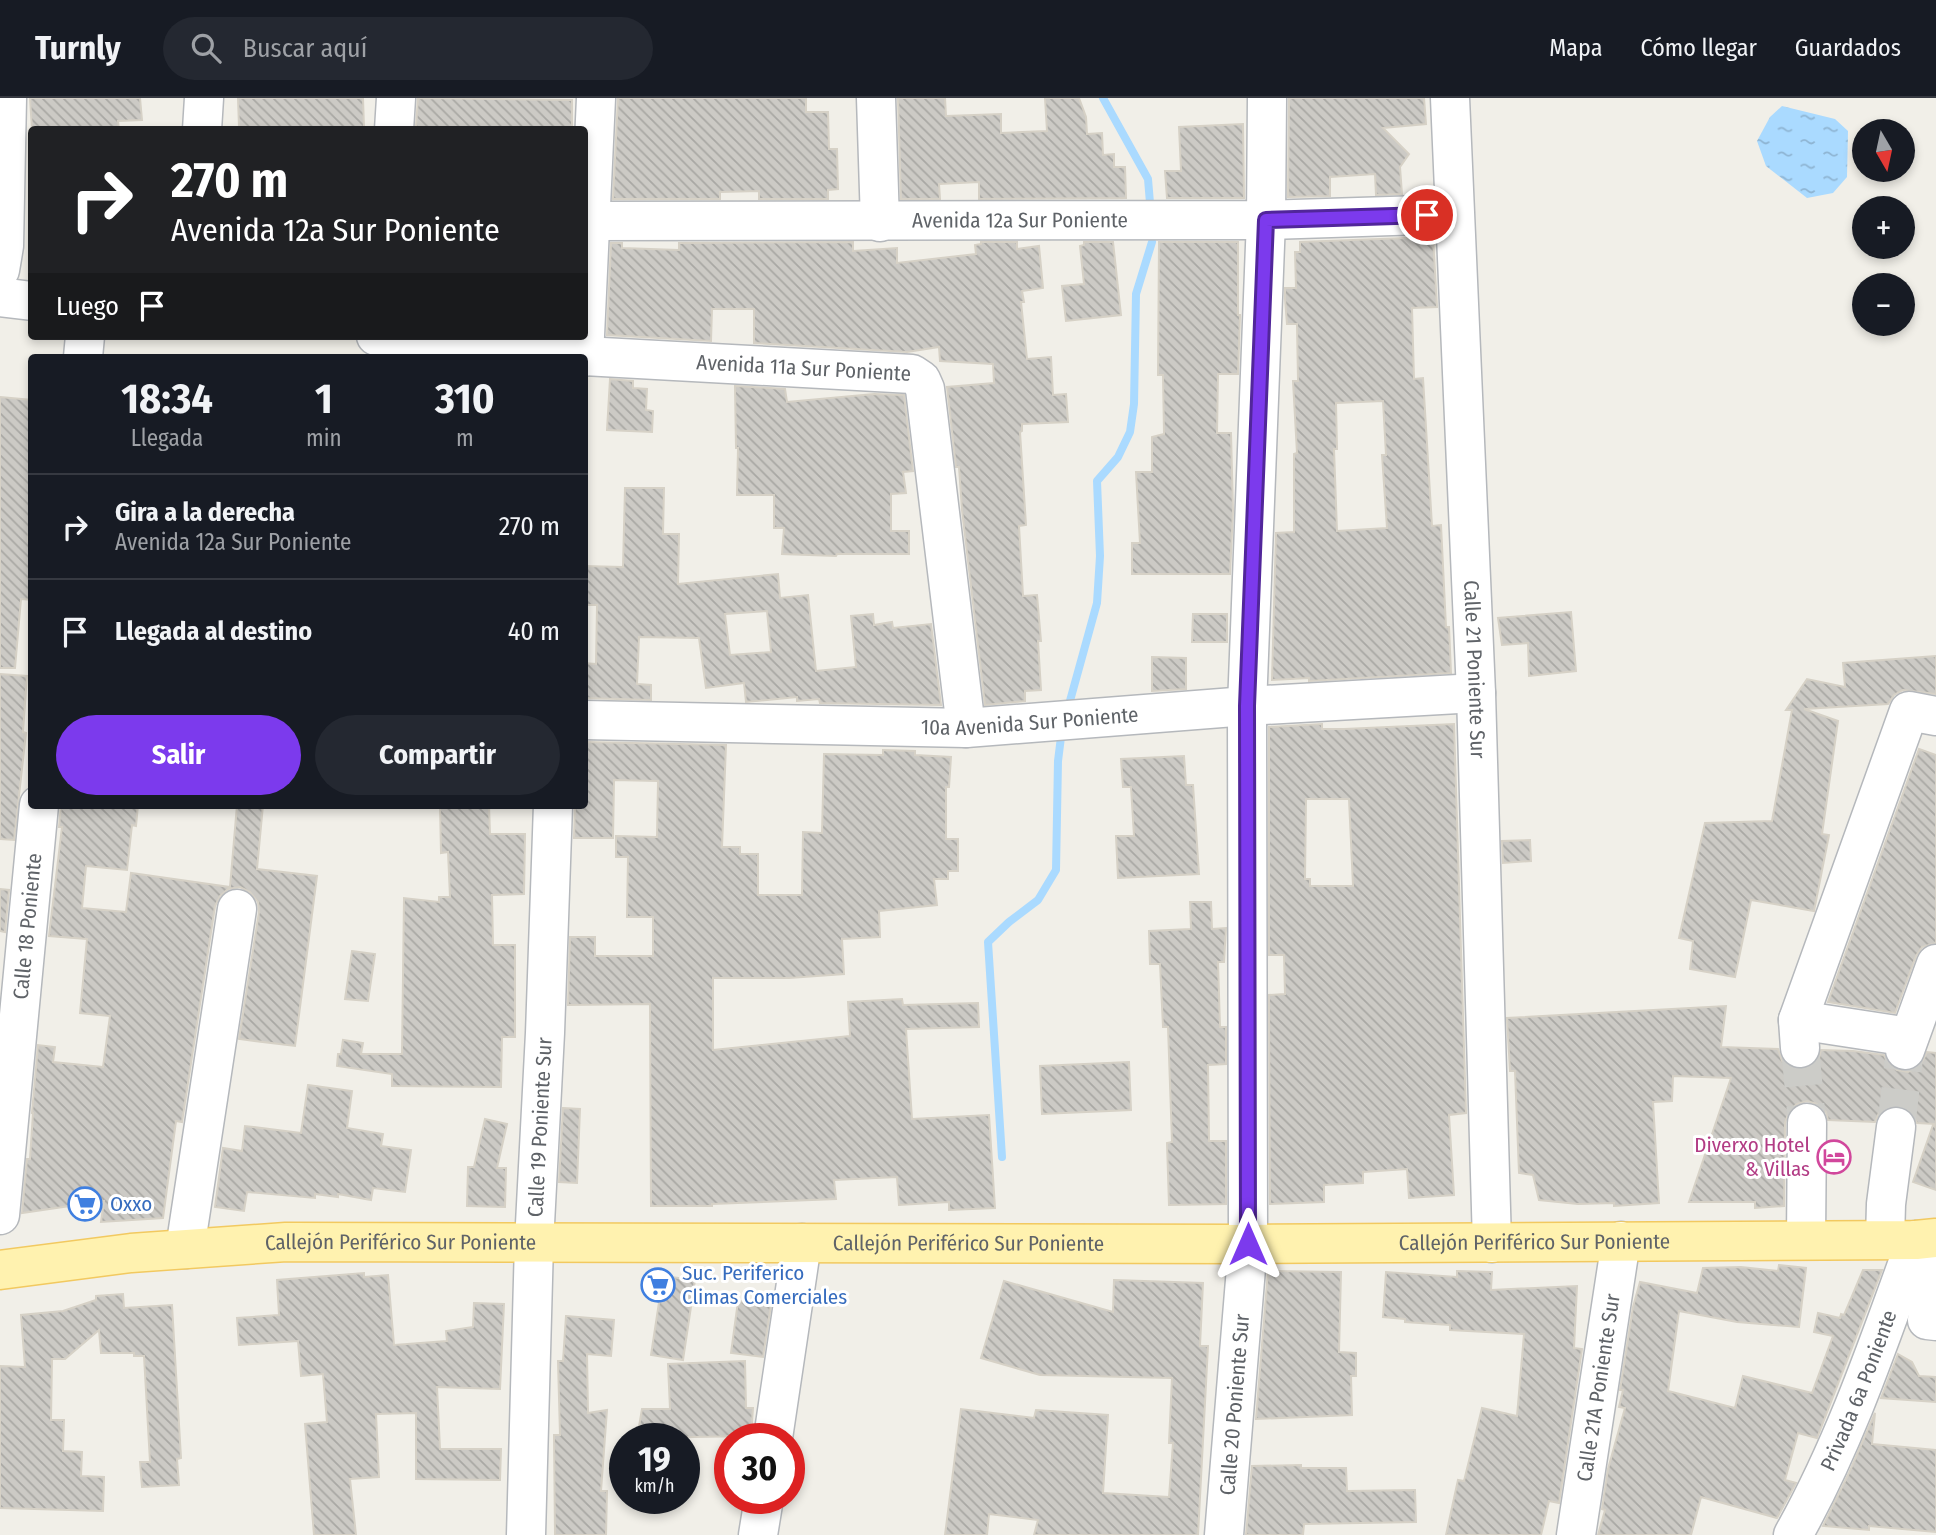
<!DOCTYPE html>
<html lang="es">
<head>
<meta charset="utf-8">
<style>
	body { margin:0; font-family:"Fira Sans Condensed",sans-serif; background:#242831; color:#f1f3f6; height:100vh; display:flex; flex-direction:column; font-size:26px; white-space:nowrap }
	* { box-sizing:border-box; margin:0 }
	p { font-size:23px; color:#9ea1a6 }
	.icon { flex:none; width:38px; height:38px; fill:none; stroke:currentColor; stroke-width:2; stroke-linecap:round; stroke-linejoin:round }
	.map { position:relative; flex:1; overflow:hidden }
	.side { position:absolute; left:28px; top:256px; width:560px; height:455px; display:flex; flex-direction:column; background:#171b24; border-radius:7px; box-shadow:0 4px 10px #0003 }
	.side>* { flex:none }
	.banner { position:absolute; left:28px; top:28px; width:560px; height:214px; border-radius:7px; box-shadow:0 4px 10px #0003; background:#202124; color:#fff; overflow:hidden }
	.needle { width:46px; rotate:171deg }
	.tools { position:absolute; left:1852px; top:21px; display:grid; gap:14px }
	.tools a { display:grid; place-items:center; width:63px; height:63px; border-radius:50%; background:#171b24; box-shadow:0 4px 10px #0003; font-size:35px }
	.speed { position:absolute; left:609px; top:1325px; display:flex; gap:14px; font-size:35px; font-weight:700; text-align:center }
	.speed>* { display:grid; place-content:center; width:91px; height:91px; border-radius:50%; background:#171b24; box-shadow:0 4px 10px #0003; line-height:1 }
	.speed small { font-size:18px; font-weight:400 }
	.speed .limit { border:10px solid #d22; background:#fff; color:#111 }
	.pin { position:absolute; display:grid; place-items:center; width:60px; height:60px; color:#fff; margin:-30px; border:4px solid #fff; border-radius:50%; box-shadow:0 2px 7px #0007 }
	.me { position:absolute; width:77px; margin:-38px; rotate:0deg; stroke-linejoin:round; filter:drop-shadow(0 0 5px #0008) }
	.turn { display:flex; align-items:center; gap:24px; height:147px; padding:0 28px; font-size:32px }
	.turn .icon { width:91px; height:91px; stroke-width:2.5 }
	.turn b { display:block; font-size:49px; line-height:60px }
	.then { display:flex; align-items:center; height:66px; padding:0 28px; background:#0003; gap:14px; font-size:26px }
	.eta { display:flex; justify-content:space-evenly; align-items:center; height:119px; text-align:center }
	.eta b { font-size:42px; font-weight:700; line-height:49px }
	.primary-button { display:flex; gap:14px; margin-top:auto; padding:14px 28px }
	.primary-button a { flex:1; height:80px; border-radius:42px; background:#7c3aed; color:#fff; font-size:28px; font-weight:700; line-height:80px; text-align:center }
	.primary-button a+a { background:#242831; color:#f1f3f6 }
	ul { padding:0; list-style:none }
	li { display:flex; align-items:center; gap:21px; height:105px; padding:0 28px; border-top:2px solid #363941 }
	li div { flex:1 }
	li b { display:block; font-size:26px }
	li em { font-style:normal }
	header { display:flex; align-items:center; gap:42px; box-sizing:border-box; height:98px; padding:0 35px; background:#171b24; border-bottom:2px solid #363941 }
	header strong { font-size:33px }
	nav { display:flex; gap:38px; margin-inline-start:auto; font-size:24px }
	.search { width:490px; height:63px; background:#242831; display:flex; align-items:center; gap:18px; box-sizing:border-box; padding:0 24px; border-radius:38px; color:#9ea1a6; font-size:26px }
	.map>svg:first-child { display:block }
	.water { fill:url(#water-ripples) }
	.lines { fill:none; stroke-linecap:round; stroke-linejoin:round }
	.stream { stroke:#aadaff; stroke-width:8 }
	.building { fill:url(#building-back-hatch); stroke:#d6d1c6; stroke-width:2; fill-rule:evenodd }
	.minor-tunnel { stroke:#ccccc8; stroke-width:38; stroke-dasharray:38 19; stroke-linecap:butt }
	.minor-casing { stroke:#b5b8bc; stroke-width:41 }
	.major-casing { stroke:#f2c960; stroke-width:41 }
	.minor { stroke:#fff; stroke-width:38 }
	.major { stroke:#fff2af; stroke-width:38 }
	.route-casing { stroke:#51269a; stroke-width:18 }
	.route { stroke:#7c3aed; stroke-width:12 }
	.labels { text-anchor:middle; stroke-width:6; stroke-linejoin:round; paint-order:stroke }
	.street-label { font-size:21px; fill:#5f6368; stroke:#fff }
	.hotel-label { font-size:21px; fill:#b23c85; stroke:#fff; text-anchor:end }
	.shop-label { font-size:21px; fill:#366cbe; stroke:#fff; text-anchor:start }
</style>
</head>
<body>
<header>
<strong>Turnly</strong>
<div class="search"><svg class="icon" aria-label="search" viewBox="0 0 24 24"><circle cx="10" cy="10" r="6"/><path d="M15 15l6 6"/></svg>Buscar aquí</div>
<nav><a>Mapa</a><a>Cómo llegar</a><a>Guardados</a></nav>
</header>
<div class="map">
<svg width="1936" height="1437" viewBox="0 0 1936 1437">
	<defs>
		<pattern id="water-ripples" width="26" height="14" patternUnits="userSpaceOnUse" patternTransform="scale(1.75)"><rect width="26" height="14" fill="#aadaff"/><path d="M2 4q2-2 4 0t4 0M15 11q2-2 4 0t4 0" fill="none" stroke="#8eb4d2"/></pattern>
		<pattern id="building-back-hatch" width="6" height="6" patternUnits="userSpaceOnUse" patternTransform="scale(1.75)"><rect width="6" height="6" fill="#cccac5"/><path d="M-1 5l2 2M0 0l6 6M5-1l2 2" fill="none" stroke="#a9a8a4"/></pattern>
	</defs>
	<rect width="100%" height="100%" fill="#f1efe8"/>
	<!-- water -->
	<path class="water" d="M1782,8L1835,21L1848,33L1847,79L1833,95L1807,100L1766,68L1757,43L1770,19Z"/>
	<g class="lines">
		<!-- stream -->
		<g class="stream">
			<path d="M1103,0L1148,81L1150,105"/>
			<path d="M1068,610L1097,505L1100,458L1097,383L1118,359L1130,334L1134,306L1136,196L1152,144"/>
			<path d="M1002,1059L988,844L1009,824L1038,802L1056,772L1058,663L1061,639"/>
		</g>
	</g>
	<!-- building -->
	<g class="building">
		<path d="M30,0H140L142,22L118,23L119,32H32Z"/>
		<path d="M238,0H363L364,30L239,29Z"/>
		<path d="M418,0L572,2V32L416,29Z"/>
		<path d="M618,0H806V14H828L829,51H837L838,91L828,92V101H759V93L720,94V101H613Z"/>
		<path d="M898,0H945L946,18L1001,16V35L1047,33L1045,0H1079L1086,19L1087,36L1102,35L1103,57L1114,56V69H1125L1126,100L979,101V84L939,86L940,101H901Z"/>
		<path d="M1289,0H1424L1426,26L1383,30L1409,56L1400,69L1402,96L1376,97L1375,76L1330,79V98L1288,99Z"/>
		<path d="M1243,26L1244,100H1167L1165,73H1181L1179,29Z"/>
		<path d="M1433,139L1437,209L1412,210L1414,281L1423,280L1432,428L1441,427L1446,529H1449L1451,575L1309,583V580L1272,582L1276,435L1294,434V356L1297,355L1293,283H1298L1297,226H1287L1285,201V190H1296L1295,154H1300V144ZM1383,303L1386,357H1382L1387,430L1337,433L1334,351H1337L1336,305Z"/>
		<path d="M853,144V153L897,150V165L976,156L975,147L981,146V144H1017V151L1039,148L1043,190L1022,193L1024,204H1021L1027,261L1051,259L1053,297L1066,296L1068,324L1022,326V333L1020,334L1026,427L1019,428L1023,498L1037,497L1041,543H1038L1041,592L1025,593V603L985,607L962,412L959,369H956L947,289L994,285L993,266L940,263L939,249L907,254L754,245V211H712L711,243L607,237L611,145H622V150L679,152V145Z"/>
		<path d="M1084,144H1113L1121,217L1066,223L1062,188L1084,186L1080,148L1084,147Z"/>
		<path d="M1159,144H1238V217H1240L1238,276H1218L1217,335H1231L1233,413L1230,476H1132V445H1140L1136,374H1152V339L1164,336L1163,277H1158Z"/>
		<path d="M610,281L633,283V290L647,291L646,312L653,313L652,334L607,332Z"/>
		<path d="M735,288L785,291L787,304L874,296L904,297L913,373L903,374L906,395L891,396V433H909V456H837L836,458L782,456L784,430H774V397H737L738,350H736Z"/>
		<path d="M0,299L32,302V406L28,443H32V502L21,501L15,570H0Z"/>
		<path d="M625,390H664L663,436H679L678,486L778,476L780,500L808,497L816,573L856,569L851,518L873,516L874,527L892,524L893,530L931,526L941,607L820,605L819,601L797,603V599L746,604L744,585L706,590L699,540L639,539L637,586L651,587V602L584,600V565L596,566L597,507H584V468L623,469ZM767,513L771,554L730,557L725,516Z"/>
		<path d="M1571,514L1576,573L1529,578L1528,545L1502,547L1498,520Z"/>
		<path d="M1193,516H1227V544H1192Z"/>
		<path d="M1936,558V596L1903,592L1894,597L1888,606L1804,611L1838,623L1822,736L1829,737L1814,813L1751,802L1735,879L1690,871L1693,843L1679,840L1705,725L1772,723L1792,612H1786L1807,581L1845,589L1843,565Z"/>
		<path d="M1152,559L1186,560V591L1152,593Z"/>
		<path d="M0,576L27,578L23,634L26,635L14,742L0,741Z"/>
		<path d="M1322,626V631H1344L1454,626L1466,1015L1449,1017L1454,1097L1409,1100L1407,1071L1363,1074V1085L1324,1087V1104L1270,1106L1269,897L1285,896L1284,857H1269V629ZM1306,701H1349L1353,788H1310V781H1305Z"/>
		<path d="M584,644L726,647L722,749H740V756H758V797H802L803,734L822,735L824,656L883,657V652L915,653V657L951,659L949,689H946V741H958V773H948V781H934L937,807L879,813L880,839L842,841L844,876L789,880H713V952L850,938L848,904L902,901L903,907L978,905L979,929L906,931L912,1021L989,1017L995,1110L949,1112V1104L899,1107L897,1079L834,1082L836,1101L712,1106V1108H651L650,906L568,907L570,839H595V858H653V819H627L628,759H616V738L657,739L658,683L614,682L613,740H574L575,707H584Z"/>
		<path d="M1919,651L1936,657V845L1922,849L1916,858L1895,915L1828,904Z"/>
		<path d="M1184,658L1186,687H1193L1199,776L1118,780L1116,738H1134L1131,689H1123L1121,661Z"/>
		<path d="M61,707H138L136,728L132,727L127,772L86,768L82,810L126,814L131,775L230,789L237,707H263L257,771L317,778L295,948L239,941L259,814L258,804L250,794L240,789L228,791L220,798L215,808L182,1024L176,1023L163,1120L101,1124L104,1103L22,1115L27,1061H30L33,1015H32L38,947L55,949L53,964L103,969L110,918L80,915L87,841L49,838L62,729H59Z"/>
		<path d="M440,707H489L490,736H525L524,796L492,797L493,847H515V939H502L501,989L392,988V976L337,968L338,956H341L343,942L363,945L361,956H402L404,800L439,804V799H450L448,754L441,755Z"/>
		<path d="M1530,742L1531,763L1503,765L1502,743Z"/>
		<path d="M0,791L9,792L5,834L0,833Z"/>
		<path d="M1190,804H1211L1212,831L1226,830L1224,864H1218L1220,929H1226V966L1208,967L1209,1043H1226V1106L1169,1107L1167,1045L1172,1044L1168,929H1163L1160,866H1150L1149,833L1191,831Z"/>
		<path d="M352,853L375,856L368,903L345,901Z"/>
		<path d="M1726,908L1721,949L1778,951L1782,963L1791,970L1802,972L1812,968L1819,960L1821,952L1853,953L1884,957L1889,967L1897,972L1908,974L1920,968L1927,954L1936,955V1026L1917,1025L1910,1012L1899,1007L1887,1009L1879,1015L1875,1024L1828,1022L1826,1014L1817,1006L1807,1003L1797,1006L1789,1013L1785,1025L1784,1108L1755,1110V1104H1689L1731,980L1673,978L1672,1003L1653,1004L1659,1105L1614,1108V1105L1578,1106L1539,1102L1533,1077L1519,1075L1515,973H1510L1507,920Z"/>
		<path d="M1129,964L1131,1012L1042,1016L1040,968Z"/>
		<path d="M308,987L352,993L347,1030L383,1036L381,1048L411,1052L405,1094L373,1090L371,1102L338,1096V1099L315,1096V1100L247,1094L244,1113L215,1109L223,1050L242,1053L245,1028L301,1035Z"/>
		<path d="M563,1010L580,1011L577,1085L559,1084Z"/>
		<path d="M485,1021L507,1026L497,1070H506L505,1109L467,1108L468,1069H474Z"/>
		<path d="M1933,1027L1936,1028V1092L1913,1084Z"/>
		<path d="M1779,1167L1806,1170L1799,1229L1737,1224L1679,1213L1668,1293L1735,1310L1743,1278L1812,1295L1833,1238L1814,1234L1818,1215L1840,1220L1841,1216L1844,1217L1863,1172H1882L1817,1340L1798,1335L1785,1382L1796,1385L1777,1420L1701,1399L1691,1437H1598L1605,1412L1602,1411L1608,1371L1625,1310L1619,1309L1623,1292H1620L1633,1209L1640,1184L1697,1195L1703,1170L1741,1169L1778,1173Z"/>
		<path d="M1268,1173L1341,1174L1339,1254L1356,1255V1278H1351L1352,1317L1256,1321Z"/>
		<path d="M1457,1173L1492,1174L1491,1192L1577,1188L1574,1250L1582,1251L1559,1405L1549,1403L1541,1437H1446L1458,1382L1464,1383L1482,1310L1517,1318L1524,1236L1450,1232V1227L1405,1224V1221L1383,1219L1386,1174L1457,1179Z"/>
		<path d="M364,1175V1179L388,1177L394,1247L447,1243L446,1233L473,1229L474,1205L504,1206L500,1291L437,1289L440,1351H501L500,1382L416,1381V1315L376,1316L379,1379L350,1381L356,1437H314L305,1326L327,1324L323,1276L301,1278L298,1243L239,1247L237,1220L279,1217L277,1182Z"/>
		<path d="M663,1178L695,1182L683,1262L651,1257Z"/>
		<path d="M1114,1182L1203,1185L1200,1248H1208L1198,1437H1034L1038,1422L989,1416L987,1437H945L961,1311L1034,1320L1036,1312L1108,1317L1103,1395L1169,1399L1173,1345H1169L1172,1280L1040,1277L981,1260L1004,1183L1113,1214Z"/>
		<path d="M123,1196L124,1210L172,1207L181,1360L177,1361L179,1387L142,1389L140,1364H150L144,1258H134V1255H101L99,1232L65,1261H52L51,1322H64L63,1353L82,1354L81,1378L104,1379L103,1413L0,1410V1268L25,1269L21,1217L63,1213L96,1202V1198Z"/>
		<path d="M738,1203L771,1207L763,1259L731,1255Z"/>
		<path d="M566,1218L614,1222L611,1258L587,1256L588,1315L607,1312L601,1393H607L606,1437H555L554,1337H560L558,1263H563Z"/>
		<path d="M1898,1256L1912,1264L1919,1278L1936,1279V1304L1881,1300Z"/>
		<path d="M745,1263L746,1310H753L751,1338L637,1340L642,1311H670L668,1266Z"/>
		<path d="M1875,1315L1872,1346L1936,1352V1434L1869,1428V1432L1823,1428L1849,1375Z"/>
		<path d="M1301,1367V1370H1346L1347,1393L1415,1392L1416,1424L1304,1426L1303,1437H1246L1252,1368Z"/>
	</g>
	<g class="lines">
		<!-- minor-tunnel -->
		<g class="minor-tunnel">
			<path d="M1800,950L1807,1025"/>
			<path d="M1896,1029L1905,952"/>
		</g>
		<defs>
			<g id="minor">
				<path d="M876,0L880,124"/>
				<path id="s1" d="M1450,0L1476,595L1492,1145"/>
				<path d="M202,32L204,0"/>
				<path d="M394,32L396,0"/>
				<path id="s2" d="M584,123L1266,122L1454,116"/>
				<path d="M0,172L4,148L7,0"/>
				<path d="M0,199L32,203"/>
				<path id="s3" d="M376,238L584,258L912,276L921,282L925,291L966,630"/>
				<path d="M83,259L85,238"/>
				<path d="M584,259L596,0"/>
				<path id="s4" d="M584,622L966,630L1247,608L1476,595"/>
				<path d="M1798,922L1909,939"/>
				<path d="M1800,950L1798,922L1909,613L1936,618"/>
				<path d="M1905,952L1936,866"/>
				<path id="s5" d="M0,1117L39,707"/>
				<path d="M1806,1141L1807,1025"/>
				<path d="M1885,1141L1886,1106L1896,1029"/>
				<path d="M185,1151L237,811"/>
				<path d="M1936,1154L1927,1222L1936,1223"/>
				<path d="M773,1340L802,1145"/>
				<path id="s6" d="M526,1437L534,1145L545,935L553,707"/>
				<path d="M758,1437L764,1400"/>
				<path id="s7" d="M1224,1437L1248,1146L1247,608L1266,122L1267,0"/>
				<path id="s8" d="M1576,1437L1621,1143"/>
				<path id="s9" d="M1793,1437C1845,1345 1880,1241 1916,1142"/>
			</g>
			<g id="major">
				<path id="s10" d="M0,1172L131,1155L286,1144L1248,1146L1916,1142L1936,1140"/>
			</g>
		</defs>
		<!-- minor casing -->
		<use href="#minor" class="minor-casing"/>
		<!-- major casing -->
		<use href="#major" class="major-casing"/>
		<!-- minor -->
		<use href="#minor" class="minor"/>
		<!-- major -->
		<use href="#major" class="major"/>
	</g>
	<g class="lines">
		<defs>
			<path id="route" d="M1248,1146L1247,608L1266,122L1427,117"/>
		</defs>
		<!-- route casing -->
		<use href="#route" class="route-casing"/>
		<!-- route -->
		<use href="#route" class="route"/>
	</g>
	<!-- icons -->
	<defs>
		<symbol id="hotel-ring" viewBox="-11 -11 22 22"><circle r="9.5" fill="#fff" stroke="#d1479c" stroke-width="1.5"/><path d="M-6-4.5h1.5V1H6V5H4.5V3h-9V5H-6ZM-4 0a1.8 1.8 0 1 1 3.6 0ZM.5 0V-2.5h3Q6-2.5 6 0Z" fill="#d1479c"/></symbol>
		<symbol id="supermarket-ring" viewBox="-11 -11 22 22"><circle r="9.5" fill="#fff" stroke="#3f7fe0" stroke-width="1.5"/><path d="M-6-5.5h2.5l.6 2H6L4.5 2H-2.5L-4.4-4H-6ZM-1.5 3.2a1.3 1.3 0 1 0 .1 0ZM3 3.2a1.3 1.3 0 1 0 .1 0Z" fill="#3f7fe0"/></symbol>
	</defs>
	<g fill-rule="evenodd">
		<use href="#hotel-ring" x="1815" y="1040" width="38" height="38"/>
		<use href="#supermarket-ring" x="66" y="1087" width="38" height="38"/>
		<use href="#supermarket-ring" x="639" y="1168" width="38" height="38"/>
	</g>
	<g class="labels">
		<!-- street labels -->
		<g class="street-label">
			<text dy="7" stroke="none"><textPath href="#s2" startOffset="436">Avenida 12a Sur Poniente</textPath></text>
			<text dy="7" stroke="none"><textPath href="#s3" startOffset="429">Avenida 11a Sur Poniente</textPath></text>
			<text dy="7" stroke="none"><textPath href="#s1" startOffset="572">Calle 21 Poniente Sur</textPath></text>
			<text dy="7" stroke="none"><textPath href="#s4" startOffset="446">10a Avenida Sur Poniente</textPath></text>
			<text dy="7" stroke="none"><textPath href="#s5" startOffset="290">Calle 18 Poniente</textPath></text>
			<text dy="7" stroke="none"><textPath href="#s6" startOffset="408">Calle 19 Poniente Sur</textPath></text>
			<text dy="7" stroke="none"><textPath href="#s10" startOffset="1536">Callejón Periférico Sur Poniente</textPath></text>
			<text dy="7" stroke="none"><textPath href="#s10" startOffset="970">Callejón Periférico Sur Poniente</textPath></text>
			<text dy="7" stroke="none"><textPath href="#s10" startOffset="402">Callejón Periférico Sur Poniente</textPath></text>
			<text dy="7" stroke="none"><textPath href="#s8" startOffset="149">Calle 21A Poniente Sur</textPath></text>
			<text dy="7" stroke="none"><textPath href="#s9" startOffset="159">Privada 6a Poniente</textPath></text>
			<text dy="7" stroke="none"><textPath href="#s7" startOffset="131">Calle 20 Poniente Sur</textPath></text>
		</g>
		<!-- hotel labels -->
		<g class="hotel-label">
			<text x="1810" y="1054">Diverxo Hotel<tspan x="1810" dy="24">&amp; Villas</tspan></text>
		</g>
		<!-- shop labels -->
		<g class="shop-label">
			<text x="110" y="1113">Oxxo</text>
			<text x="682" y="1182">Suc. Periferico<tspan x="682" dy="24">Climas Comerciales</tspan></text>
		</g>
	</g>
</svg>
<div class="tools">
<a><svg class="needle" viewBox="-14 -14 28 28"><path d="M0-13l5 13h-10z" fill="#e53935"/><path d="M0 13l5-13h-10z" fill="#9ea1a6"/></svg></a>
<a>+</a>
<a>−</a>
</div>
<div class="speed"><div>19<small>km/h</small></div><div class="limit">30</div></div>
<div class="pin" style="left:1427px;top:117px;background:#d93025"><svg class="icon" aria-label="arrive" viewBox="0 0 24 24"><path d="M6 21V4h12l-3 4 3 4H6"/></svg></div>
<svg class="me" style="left:1248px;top:1146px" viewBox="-20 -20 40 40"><path d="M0-17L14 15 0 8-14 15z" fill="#7c3aed" stroke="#fff" stroke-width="4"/></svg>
<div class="banner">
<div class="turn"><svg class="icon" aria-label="right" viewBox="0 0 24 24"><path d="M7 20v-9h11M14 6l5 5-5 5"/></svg><div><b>270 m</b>Avenida 12a Sur Poniente</div></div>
<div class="then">Luego<svg class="icon" aria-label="arrive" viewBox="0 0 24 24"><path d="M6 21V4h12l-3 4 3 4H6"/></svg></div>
</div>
<section class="side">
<div class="eta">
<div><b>18:34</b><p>Llegada</p></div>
<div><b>1</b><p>min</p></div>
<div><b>310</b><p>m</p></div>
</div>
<ul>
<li><svg class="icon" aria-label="right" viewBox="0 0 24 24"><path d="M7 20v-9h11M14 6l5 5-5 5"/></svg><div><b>Gira a la derecha</b><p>Avenida 12a Sur Poniente</p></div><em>270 m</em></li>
<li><svg class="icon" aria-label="arrive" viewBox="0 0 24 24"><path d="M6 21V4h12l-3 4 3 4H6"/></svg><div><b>Llegada al destino</b></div><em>40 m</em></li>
</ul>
<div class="primary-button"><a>Salir</a><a>Compartir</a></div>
</section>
</div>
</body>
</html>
